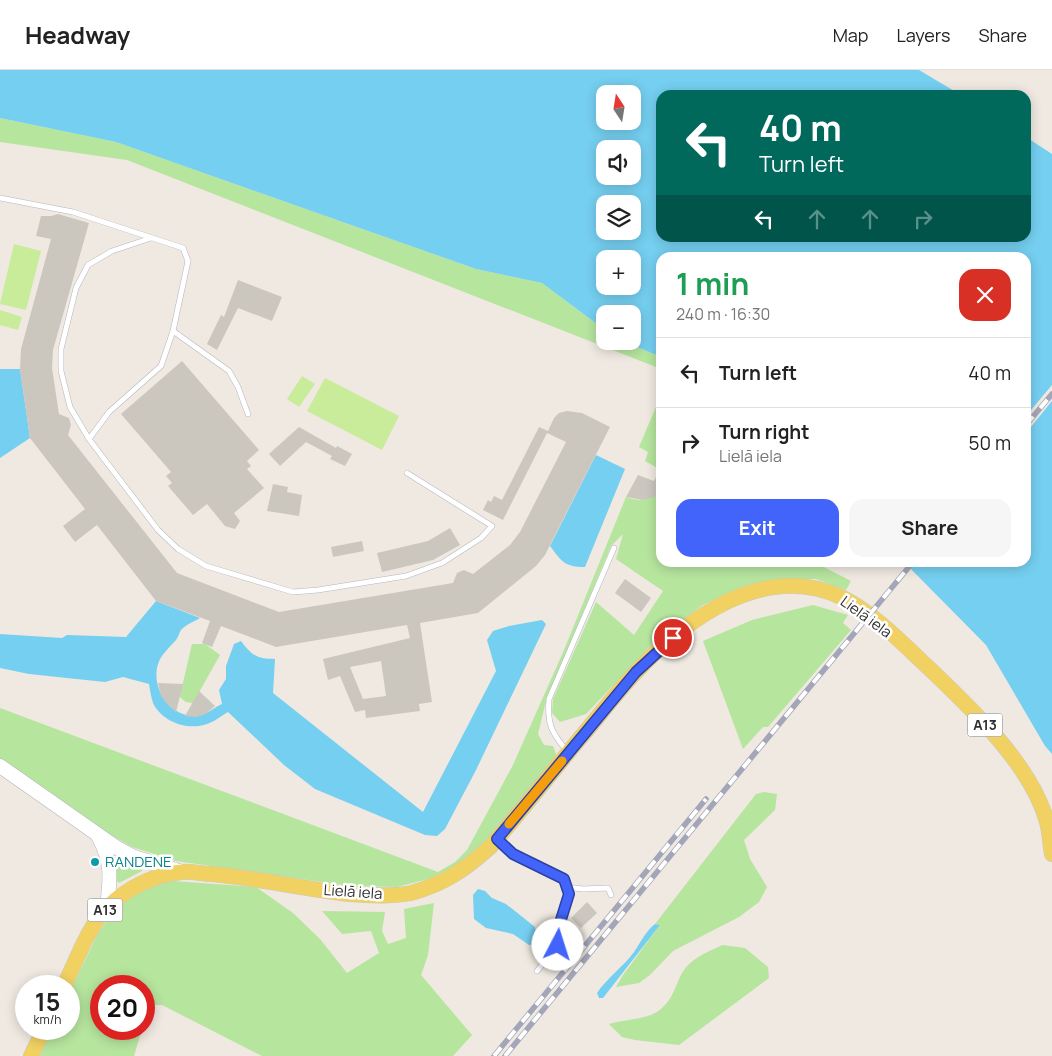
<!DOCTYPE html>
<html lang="en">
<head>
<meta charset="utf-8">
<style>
	body { margin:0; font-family:Manrope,sans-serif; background:#f6f6f6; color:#222; height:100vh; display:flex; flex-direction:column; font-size:19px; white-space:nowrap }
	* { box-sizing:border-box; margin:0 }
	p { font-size:16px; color:#767676 }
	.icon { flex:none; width:28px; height:28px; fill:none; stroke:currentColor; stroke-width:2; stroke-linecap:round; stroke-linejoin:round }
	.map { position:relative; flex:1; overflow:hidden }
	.panel { position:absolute; left:656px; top:182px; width:375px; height:315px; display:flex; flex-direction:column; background:#fff; border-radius:15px; box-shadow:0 2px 12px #0003 }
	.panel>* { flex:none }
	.guide { position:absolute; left:656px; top:20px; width:375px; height:152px; border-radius:15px; box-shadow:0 2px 12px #0003; background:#00695c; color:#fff; overflow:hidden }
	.needle { width:32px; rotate:348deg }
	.buttons { position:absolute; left:596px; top:15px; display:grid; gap:10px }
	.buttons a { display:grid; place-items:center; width:45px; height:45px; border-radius:10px; background:#fff; box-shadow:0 2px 12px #0003; font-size:25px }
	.speed { position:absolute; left:15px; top:905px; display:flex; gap:10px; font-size:25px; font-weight:700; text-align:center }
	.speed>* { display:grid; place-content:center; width:65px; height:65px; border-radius:50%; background:#fff; box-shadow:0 2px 12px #0003; line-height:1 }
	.speed small { font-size:12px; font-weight:400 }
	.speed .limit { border:8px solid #d22; background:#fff; color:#111 }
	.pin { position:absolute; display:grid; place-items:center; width:42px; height:42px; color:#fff; margin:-21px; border:2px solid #fff; border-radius:50%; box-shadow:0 1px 5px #0007 }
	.me { position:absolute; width:55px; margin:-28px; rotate:5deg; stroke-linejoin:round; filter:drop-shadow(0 0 4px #0008) }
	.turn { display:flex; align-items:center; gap:18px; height:105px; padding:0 20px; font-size:22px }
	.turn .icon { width:65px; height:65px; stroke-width:2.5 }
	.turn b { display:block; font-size:35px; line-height:42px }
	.lanes { display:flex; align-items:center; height:48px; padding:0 20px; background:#0003; justify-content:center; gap:25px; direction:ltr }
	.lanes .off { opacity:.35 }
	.round { display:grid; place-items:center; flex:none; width:52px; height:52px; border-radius:15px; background:#f6f6f6 }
	.summary { display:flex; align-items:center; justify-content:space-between; height:85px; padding:0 20px }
	h1 { font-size:30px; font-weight:700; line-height:38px; color:#1e9e55 }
	.button { display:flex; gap:10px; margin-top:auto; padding:10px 20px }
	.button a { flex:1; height:58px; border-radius:15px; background:#4264fb; color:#fff; font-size:20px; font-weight:700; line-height:58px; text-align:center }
	.button a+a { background:#f6f6f6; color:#222 }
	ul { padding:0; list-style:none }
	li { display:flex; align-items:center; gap:15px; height:70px; padding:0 20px; border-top:1px solid #e0e0e0 }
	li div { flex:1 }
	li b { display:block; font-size:19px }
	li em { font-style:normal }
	header { display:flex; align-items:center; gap:30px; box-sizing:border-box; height:70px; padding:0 25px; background:#fff; border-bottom:1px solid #e0e0e0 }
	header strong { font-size:24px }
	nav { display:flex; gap:28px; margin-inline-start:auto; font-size:18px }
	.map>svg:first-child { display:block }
	.green { fill:#b6e59e }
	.pitch { fill:#c9ec9a }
	.water { fill:#75cff0; fill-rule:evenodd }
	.pier { fill:#efe9e1 }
	.building { fill:#cbc7bf; fill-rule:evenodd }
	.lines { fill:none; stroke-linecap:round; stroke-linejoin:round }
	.lane-casing { stroke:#b4b7c1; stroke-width:6 }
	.secondary-casing { stroke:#b4b7c1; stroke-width:15 }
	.primary-casing { stroke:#c9c9c9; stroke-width:16 }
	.lane { stroke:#fff; stroke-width:5 }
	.secondary { stroke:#fff; stroke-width:14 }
	.primary { stroke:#f2d163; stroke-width:15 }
	.rail-casing { stroke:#a3a6b8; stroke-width:5.5 }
	.rail { stroke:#fff; stroke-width:4; stroke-dasharray:11; stroke-linecap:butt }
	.route-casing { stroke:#2b41a3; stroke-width:12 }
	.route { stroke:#4264fb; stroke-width:9 }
	.slow { stroke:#f59e0b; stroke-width:9 }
	.culture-dot { fill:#0f9aa8; stroke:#fff; stroke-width:2 }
	.labels { text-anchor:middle; stroke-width:5; stroke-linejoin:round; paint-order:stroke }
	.shield { fill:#fff; stroke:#6d6d6d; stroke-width:1 }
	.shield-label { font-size:14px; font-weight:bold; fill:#2e2e2e }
	.street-label { font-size:15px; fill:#2e2e2e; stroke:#fff }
	.culture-label { font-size:15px; fill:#0d838f; stroke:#fff; text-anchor:start }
</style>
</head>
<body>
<header>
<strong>Headway</strong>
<nav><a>Map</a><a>Layers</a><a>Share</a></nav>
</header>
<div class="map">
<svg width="1052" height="986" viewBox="0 0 1052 986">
	<rect width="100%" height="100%" fill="#efe9e1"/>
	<!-- green -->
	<g class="green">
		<path d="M0,48L116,72L476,199L542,213L605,260V271H623L661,287V299L127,90L0,72Z"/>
		<path d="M661,325V400L645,391L648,382L639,377Z"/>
		<path d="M661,422V492L816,493L851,511L846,520L816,509H783L744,516L703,535L659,567L586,644L560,652L552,643L553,629L596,532L634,565L663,521L616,489L623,464L611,476L546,631L538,664L544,675L553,676L556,684L554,691L486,771L454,797L432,808L397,817L350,816L176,791L132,777L93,755L0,689V638L438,802L455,792L467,780L513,695L564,580L626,427C639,432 650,430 661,422Z"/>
		<path d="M813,535L848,545L843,553L851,560L768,657H763L743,679L703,571L752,550Z"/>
		<path d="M192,574H205L220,585L193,633L186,632L176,624L182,617Z"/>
		<path d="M764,722L777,724L775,740L744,770L750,789L767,817L759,832L739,847L673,881L650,905L639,913L616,917L623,905L660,855L655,854L756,724Z"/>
		<path d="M116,785L141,798L142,801L119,813L116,810Z"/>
		<path d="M173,811L256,817L293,843L320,869L347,903L379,883L371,861L342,864L322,841L385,842L382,861L388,874L406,868L404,839L434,833L428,885L421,905L472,965L453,986H262L162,935H153L146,945L144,953V916H101V959H142L134,986H40L52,959H69V924L98,863L120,833L158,813Z"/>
		<path d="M723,875L745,878L768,897L769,908L679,975L635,970L622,967L609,954C625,949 648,950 661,939C673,929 675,916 682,903C691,888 707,882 723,875Z"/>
	</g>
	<!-- pitch -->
	<g class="pitch">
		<path d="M14,174L41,181L26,240L0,234Z"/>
		<path d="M0,240L22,247L18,260L0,255Z"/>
		<path d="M302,306L315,314L299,337L287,329Z"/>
		<path d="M325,308L399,346L382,380L307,341Z"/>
	</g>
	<!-- water -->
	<g class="water">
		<path d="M0,0H919L961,25H661V168H1026V67L1052,84V684L1045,676L986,575L905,493L1026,492V188H661V287L623,271H632V244H605V260L542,213L476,199L116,72L0,48ZM605,24H632V51H605ZM605,79H632V106H605ZM605,134H632V161H605ZM605,189H632V216H605Z"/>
		<path d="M0,299H20L30,368L0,388Z"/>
		<path d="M596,385L625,399L585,497C565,497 562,492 550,476Z"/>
		<path d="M156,531L200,548C195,551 185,555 181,560C179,563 178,568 176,570C168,579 159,586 157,598C152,625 178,655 206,643C212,641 216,636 222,634L219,620L226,609V596L234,574L241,571C252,586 258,589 275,589L273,623L423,742L496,601L487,570L493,561L509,556L542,550L546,554L476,700L445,759L437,766L425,765L315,719L284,695L228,642C221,646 214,652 207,654C188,661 162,652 153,633C151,627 150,620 149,614L123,607L105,612L29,604L0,598V564L62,568L67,565L126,567Z"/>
		<path d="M478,819L485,821L492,828L506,834L535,857L536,866L533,874L529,875L513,864L486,858L474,849L473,825Z"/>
		<path d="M655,854L660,855L603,928H599L597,923C607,908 623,897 634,882C641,872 645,862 655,854Z"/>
	</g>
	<!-- pier -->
	<path class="pier" d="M1052,315V331L1026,363V346Z"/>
	<!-- building -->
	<g class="building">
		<path d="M58,144L89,153L53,280L52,298L59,344L69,348L71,355L68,365L177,503L279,542L453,513L457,503L464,500L473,504L510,475L520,462L566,372L547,363L503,450L483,440L488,430L491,432L494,426L502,430L539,357L548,361L554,348L559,343L567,341L582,343L610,357L545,485L536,496L478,543L420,553L432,632L419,634L420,641L366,648L365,640L355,642L340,606L328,610L323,589L410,568L407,555L276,577L221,556L212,577L202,573L210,551L156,531L97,455L75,472L63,456L85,439L30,368L20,299L21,279L51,169L36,166L41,146H51ZM381,591L386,626L363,629L350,597Z"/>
		<path d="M238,210L282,227L272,251L238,238L217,280L207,274L221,245L224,247Z"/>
		<path d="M182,291L259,380L247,391L251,396L247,399L264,418L234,443L240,451L235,459L225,456L207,434L193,445L168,416L172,413L166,406L171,402L121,344Z"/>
		<path d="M299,357L336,378L337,376L352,384L345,396L330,389L332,386L306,372L280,396L269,384Z"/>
		<path d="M661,398V422L654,427L643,430L626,427L638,405L654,411Z"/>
		<path d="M273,414L288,417L287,422L302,425L299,446L267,441Z"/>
		<path d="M450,458L460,475L433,490L382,502L377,483L428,471Z"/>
		<path d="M362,471L364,481L333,487L331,477Z"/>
		<path d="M625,509L651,528L641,542L615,523Z"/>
		<path d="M158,613L183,614L176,642L169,636L161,626Z"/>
		<path d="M199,621L215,636L206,644L196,647L185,646Z"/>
		<path d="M587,832L597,843L581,858L571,848Z"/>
	</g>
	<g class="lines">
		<defs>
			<g id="lane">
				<path d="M0,128L73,142L183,178L188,191L173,261L229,301L238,317L248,344"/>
				<path d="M151,168L112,181L88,195L76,218L61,279V301L70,337L89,369L158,460L178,479L206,496L293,522L318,520L406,506L442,493L481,468L492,456L407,403"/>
				<path d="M89,369L109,342L161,296L173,261"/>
				<path d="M567,681C551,662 547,654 549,629L614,478"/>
				<path d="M499,771L513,784L563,809L569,824L559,856L558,875L537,901"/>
				<path d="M566,817L583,819L608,818L611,825"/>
			</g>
			<g id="secondary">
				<path d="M0,696L117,778L134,787L182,802"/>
				<path d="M99,768C113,793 110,810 107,837"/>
			</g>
			<g id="primary">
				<path d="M64,916C77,890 87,858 108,837C127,818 155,804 182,802C191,801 202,804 212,804C258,808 304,819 350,824C370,825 391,827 411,823C444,814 466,799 491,776C522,740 551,703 581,667C599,646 616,623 636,602C686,549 764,491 841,527C873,542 905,576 931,600C972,639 1032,696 1047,752C1050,763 1050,774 1052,784"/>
				<path d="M31,986L44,959"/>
			</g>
		</defs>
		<!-- lane casing -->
		<use href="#lane" class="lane-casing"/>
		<!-- secondary casing -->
		<use href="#secondary" class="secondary-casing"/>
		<!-- primary casing -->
		<use href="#primary" class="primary-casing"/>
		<!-- lane -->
		<use href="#lane" class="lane"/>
		<!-- secondary -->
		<use href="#secondary" class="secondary"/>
		<!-- primary -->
		<use href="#primary" class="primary"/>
		<defs>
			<g id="rail">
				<path d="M1026,355L1052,324"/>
				<path d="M494,986L706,729"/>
				<path d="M505,986L913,492"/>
			</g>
		</defs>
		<!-- rail casing -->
		<use href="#rail" class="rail-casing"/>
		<!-- rail -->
		<use href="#rail" class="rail"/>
	</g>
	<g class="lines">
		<defs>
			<path id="route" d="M558,875L559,856L569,824L564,809L513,784L497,769L636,602L673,568"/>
		</defs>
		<!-- route casing -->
		<use href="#route" class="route-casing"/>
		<!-- route -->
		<use href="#route" class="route"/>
		<!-- slow -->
		<path class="slow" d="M509,754L562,691"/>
	</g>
	<!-- markers -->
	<circle class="culture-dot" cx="95" cy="792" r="5"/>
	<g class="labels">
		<!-- shield labels -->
		<g class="shield">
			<rect x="967.5" y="643.5" width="35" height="23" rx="4"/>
			<rect x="87.5" y="828.5" width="35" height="23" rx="4"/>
		</g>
		<g class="shield-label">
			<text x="985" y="660">A13</text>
			<text x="105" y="845">A13</text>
		</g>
		<!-- street labels -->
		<g class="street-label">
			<text transform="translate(866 547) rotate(36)" y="5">Lielā iela</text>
			<text transform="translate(353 822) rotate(4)" y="5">Lielā iela</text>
		</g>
		<!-- culture labels -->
		<g class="culture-label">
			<text x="105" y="797">RANDENE</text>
		</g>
	</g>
</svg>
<div class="buttons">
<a><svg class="needle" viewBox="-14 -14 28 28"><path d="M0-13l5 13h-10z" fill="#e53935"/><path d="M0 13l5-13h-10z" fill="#767676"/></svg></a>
<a><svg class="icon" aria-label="sound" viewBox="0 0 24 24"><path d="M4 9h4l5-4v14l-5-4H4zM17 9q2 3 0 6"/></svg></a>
<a><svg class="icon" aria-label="layers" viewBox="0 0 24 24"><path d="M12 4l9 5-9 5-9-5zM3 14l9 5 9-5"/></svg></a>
<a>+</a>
<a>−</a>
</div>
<div class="speed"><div>15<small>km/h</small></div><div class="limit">20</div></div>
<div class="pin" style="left:673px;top:568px;background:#d93025"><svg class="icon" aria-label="arrive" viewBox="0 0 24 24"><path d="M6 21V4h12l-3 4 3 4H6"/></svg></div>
<svg class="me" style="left:558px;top:875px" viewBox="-20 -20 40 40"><circle r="19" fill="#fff"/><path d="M0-13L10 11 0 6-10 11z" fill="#4264fb"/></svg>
<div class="guide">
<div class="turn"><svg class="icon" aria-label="left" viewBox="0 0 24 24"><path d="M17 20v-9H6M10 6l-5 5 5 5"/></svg><div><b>40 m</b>Turn left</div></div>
<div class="lanes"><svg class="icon" aria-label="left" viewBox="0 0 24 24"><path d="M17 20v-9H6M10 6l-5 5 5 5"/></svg><svg class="icon off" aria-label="ahead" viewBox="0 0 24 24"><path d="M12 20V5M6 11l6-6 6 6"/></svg><svg class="icon off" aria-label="ahead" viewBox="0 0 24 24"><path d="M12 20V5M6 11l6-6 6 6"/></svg><svg class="icon off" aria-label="right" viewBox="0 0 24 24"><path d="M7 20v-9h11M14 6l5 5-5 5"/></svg></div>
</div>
<section class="panel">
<div class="summary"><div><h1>1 min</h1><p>240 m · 16:30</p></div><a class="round" style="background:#d93025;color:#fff"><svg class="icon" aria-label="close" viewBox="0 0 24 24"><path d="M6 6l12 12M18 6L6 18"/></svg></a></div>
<ul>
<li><svg class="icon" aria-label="left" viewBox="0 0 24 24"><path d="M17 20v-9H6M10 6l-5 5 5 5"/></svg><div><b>Turn left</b></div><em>40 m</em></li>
<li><svg class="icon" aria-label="right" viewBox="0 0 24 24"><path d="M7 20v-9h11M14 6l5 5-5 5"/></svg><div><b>Turn right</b><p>Lielā iela</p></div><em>50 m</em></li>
</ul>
<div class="button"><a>Exit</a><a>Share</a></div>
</section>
</div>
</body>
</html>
